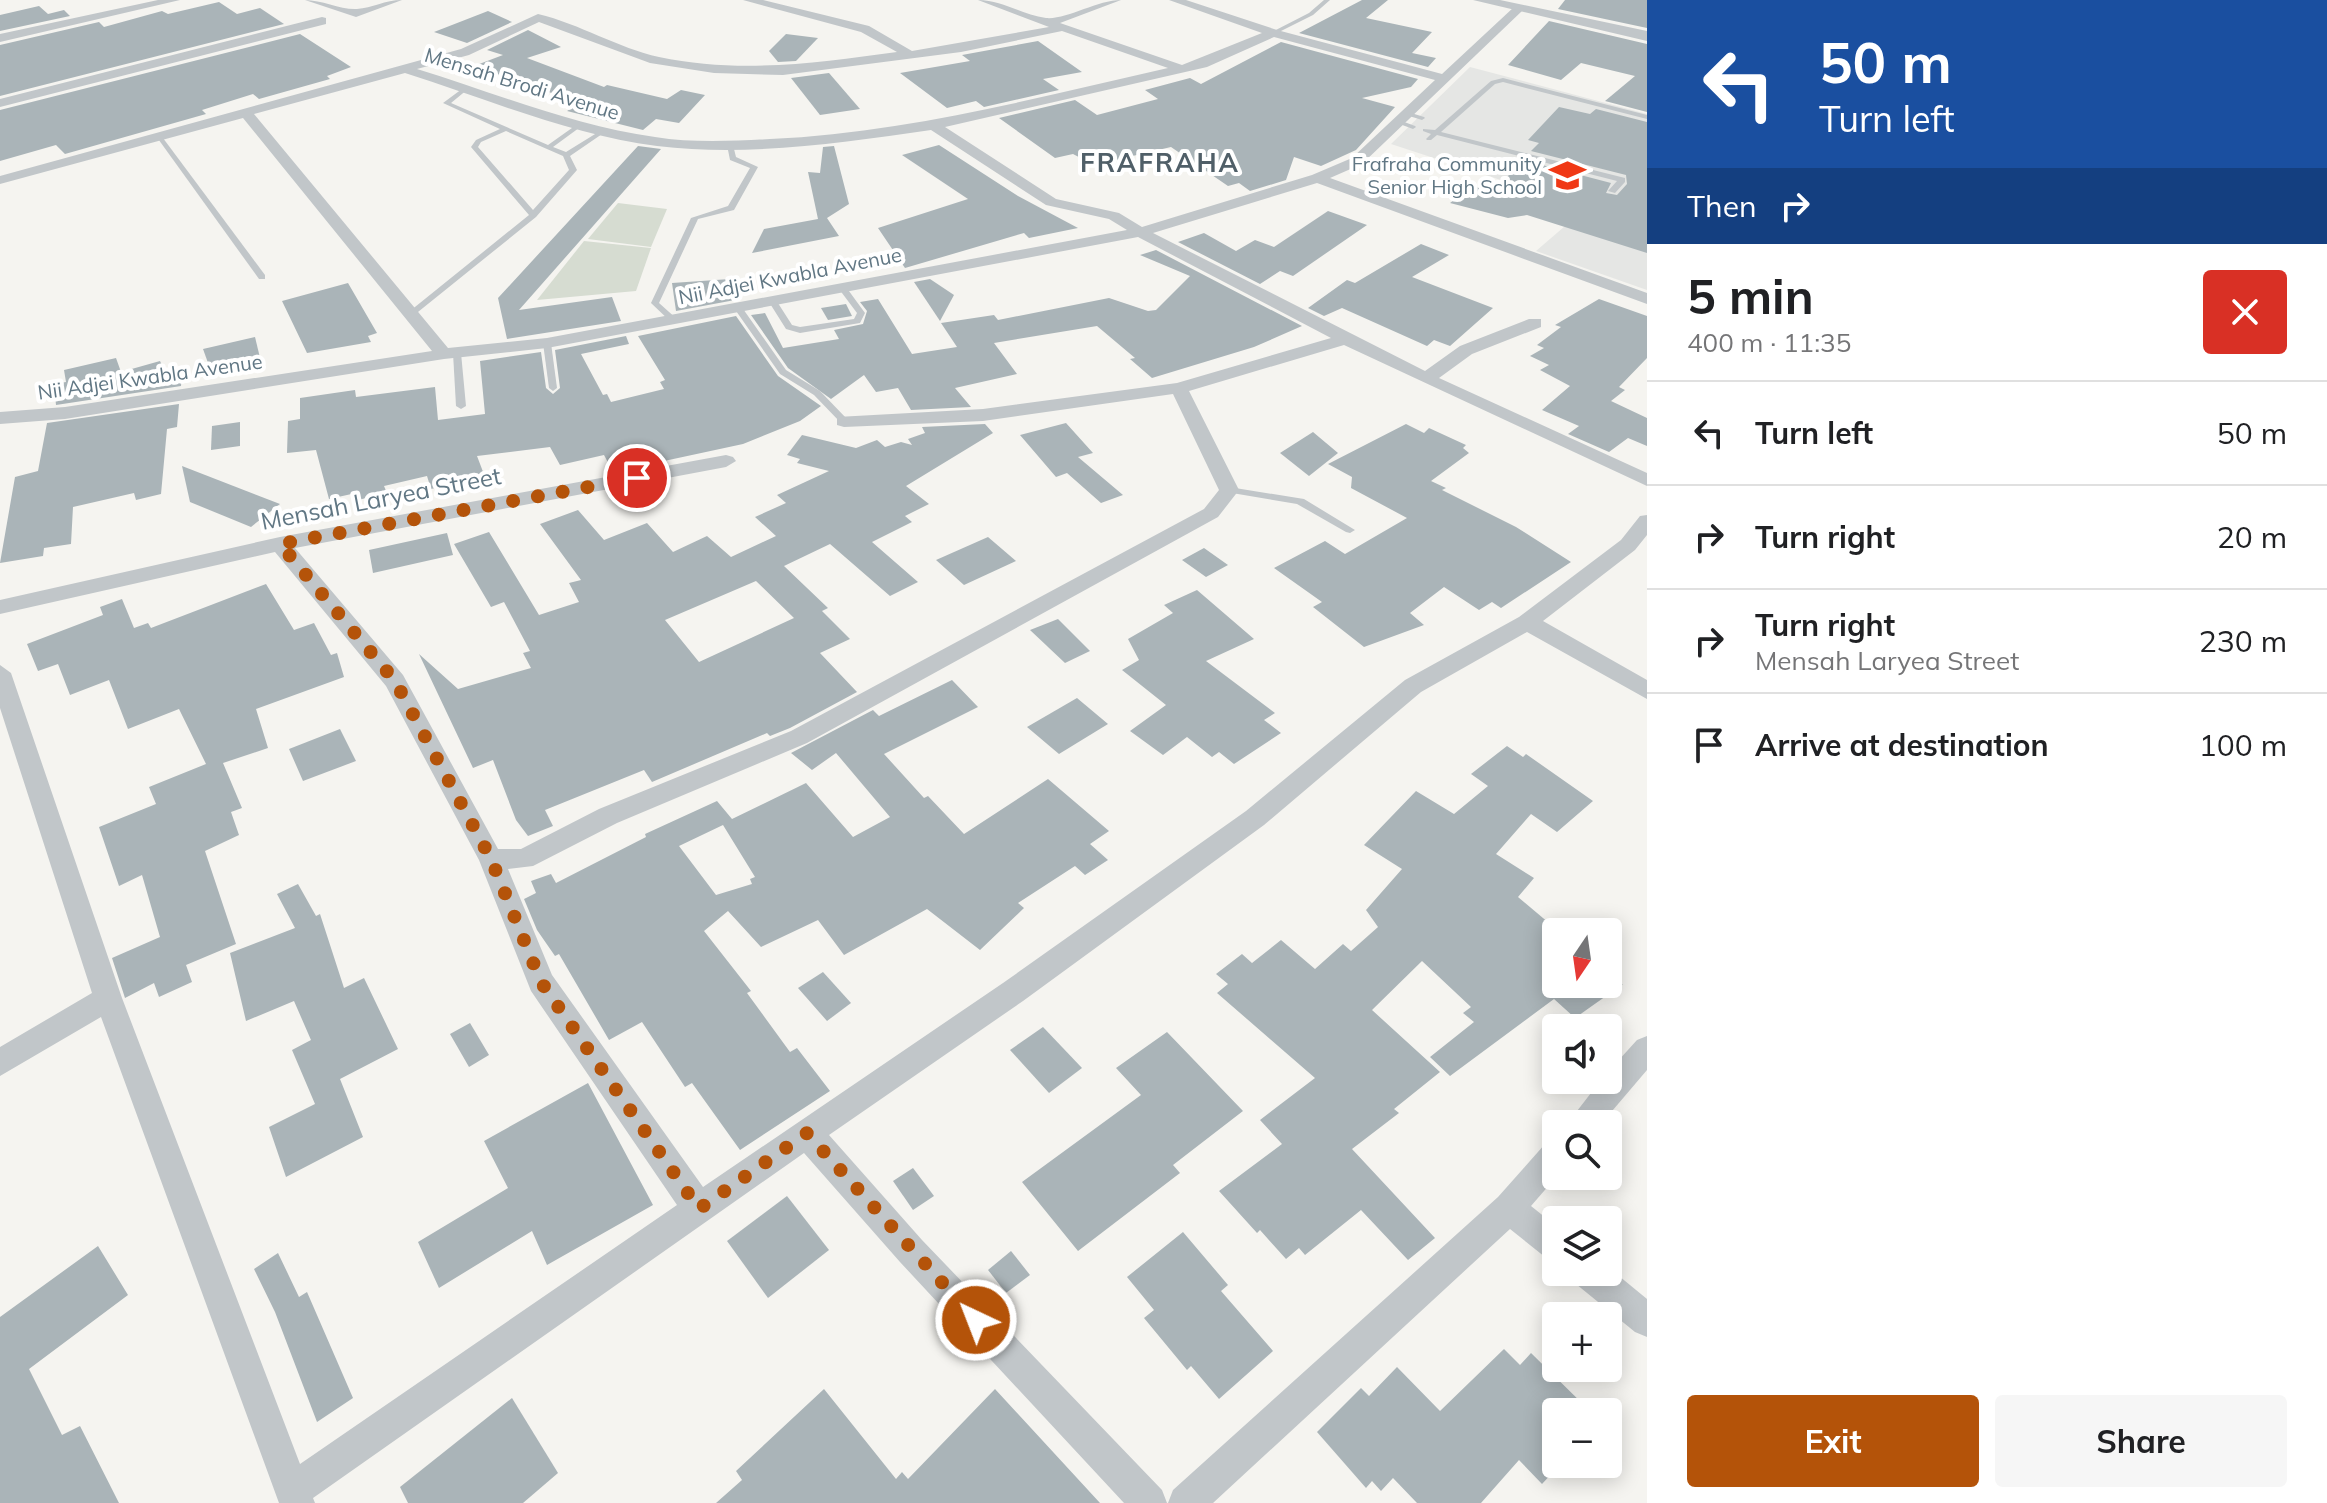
<!DOCTYPE html>
<html lang="en">
<head>
<meta charset="utf-8">
<style>
	body { margin:0; font-family:Mulish,sans-serif; background:#f6f6f6; color:#202124; height:100vh; display:flex; flex-direction:column; font-size:30px; white-space:nowrap }
	* { box-sizing:border-box; margin:0 }
	p { font-size:26px; color:#757577 }
	.icon { flex:none; width:44px; height:44px; fill:none; stroke:currentColor; stroke-width:2; stroke-linecap:round; stroke-linejoin:round }
	.map { position:relative; flex:1; overflow:hidden }
	.panel { display:flex; flex-direction:column; background:#fff; width:680px }
	.panel>* { flex:none }
	.top-card { background:#1a4fa0; color:#fff; overflow:hidden }
	.needle { width:52px; rotate:193deg }
	.controls { position:absolute; left:1542px; top:918px; display:grid; gap:16px }
	.controls a { display:grid; place-items:center; width:80px; height:80px; border-radius:8px; background:#fff; box-shadow:0 4px 20px #0003; font-size:40px }
	.pin { position:absolute; display:grid; place-items:center; width:68px; height:68px; color:#fff; margin:-34px; border:4px solid #fff; border-radius:50%; box-shadow:0 2px 8px #0007 }
	.me { position:absolute; width:88px; margin:-44px; rotate:317deg; stroke-linejoin:round; filter:drop-shadow(0 0 6px #0008) }
	.turn { display:flex; align-items:center; gap:28px; height:168px; padding:0 40px; font-size:36px }
	.turn .icon { width:104px; height:104px; stroke-width:2.5 }
	.turn b { display:block; font-size:56px; line-height:68px }
	.then { display:flex; align-items:center; height:76px; padding:0 40px; background:#0003; gap:16px; font-size:30px }
	.round { display:grid; place-items:center; flex:none; width:84px; height:84px; border-radius:8px; background:#f6f6f6 }
	.head { display:flex; align-items:center; justify-content:space-between; height:136px; padding:0 40px }
	h1 { font-size:48px; font-weight:700; line-height:60px }
	.cta { display:flex; gap:16px; margin-top:auto; padding:16px 40px }
	.cta a { flex:1; height:92px; border-radius:8px; background:#b45309; color:#fff; font-size:32px; font-weight:700; line-height:92px; text-align:center }
	.cta a+a { background:#f6f6f6; color:#202124 }
	ul { padding:0; list-style:none }
	li { display:flex; align-items:center; gap:24px; height:104px; padding:0 40px; border-top:2px solid #e0e0e0 }
	li div { flex:1 }
	li b { display:block; font-size:30px }
	li em { font-style:normal }
	main { display:flex; flex:1; min-height:0 }
	.map>svg:first-child { display:block }
	.built { fill:#e5e6e4 }
	.green { fill:#d6dcd1 }
	.building { fill:#aab4b8; fill-rule:evenodd }
	.lines { fill:none; stroke-linecap:round; stroke-linejoin:round }
	.service { fill:#c1c6c9; fill-rule:evenodd }
	.minor { fill:#c1c6c9; fill-rule:evenodd }
	.tertiary { fill:#c1c6c9; fill-rule:evenodd }
	.route { stroke:#b45309; stroke-width:14; stroke-dasharray:0 25.2 }
	.labels { text-anchor:middle; stroke-width:8; stroke-linejoin:round; paint-order:stroke }
	.far-street-label { font-size:20px; fill:#617784; stroke:#fff }
	.far-poi-label { font-size:20px; fill:#617784; stroke:#fff; text-anchor:end }
	.street-label { font-size:24px; fill:#617784; stroke:#fff }
	.far-district-label { font-size:26px; font-weight:bold; letter-spacing:2px; fill:#505f68; stroke:#fff }
</style>
</head>
<body>
<main>
<div class="map">
<svg width="1647" height="1503" viewBox="0 0 1647 1503">
	<rect width="100%" height="100%" fill="#f5f4f0"/>
	<!-- built -->
	<path class="built" d="M1470,67L1647,114V290L1536,251L1586,208L1391,144Z"/>
	<!-- green -->
	<g class="green">
		<path d="M618,203L667,209L651,247L588,239Z"/>
		<path d="M584,241L651,248L636,291L537,300Z"/>
	</g>
	<!-- building -->
	<g class="building">
		<path d="M1362,0H1388L1366,18L1432,32L1412,53L1436,58L1428,67L1299,33Z"/>
		<path d="M1565,0H1647V28L1558,9Z"/>
		<path d="M219,2L237,14L260,8L284,24L0,96V45L99,22L104,27L162,11L168,14Z"/>
		<path d="M39,6L48,14L64,10L70,16L0,31V15Z"/>
		<path d="M488,11L512,22L467,43L434,32Z"/>
		<path d="M1549,21L1647,44V112L1605,101L1635,76L1581,63L1561,80L1508,65Z"/>
		<path d="M528,30L561,47L527,58L604,87L607,85L667,99L681,90L705,95L679,123L656,119L643,130L567,111L580,103L474,66L503,55L487,50Z"/>
		<path d="M300,34L351,67L327,76L330,79L259,99L253,94L202,110L206,114L65,154L56,145L0,161V110Z"/>
		<path d="M786,34L818,38L796,61L778,62L769,51Z"/>
		<path d="M1038,41L1082,72L1043,79L1059,90L984,107L976,101L947,108L900,73L970,61L962,55Z"/>
		<path d="M1281,42L1418,79L1411,87L1362,98L1395,107L1356,150L1321,166L1294,157L1286,180L1250,191L1239,183L1228,186L1171,147L1094,165L1073,154L1055,158L999,118L1075,100L1097,115L1158,99L1145,90L1190,78L1201,84Z"/>
		<path d="M829,73L860,109L820,115L791,78Z"/>
		<path d="M1559,107L1590,114L1596,109L1647,122V253L1527,215L1508,218L1450,203L1473,186L1493,192L1523,160L1611,183L1606,193L1617,195L1627,184L1626,175L1531,151L1539,143L1528,140Z"/>
		<path d="M939,145L1018,196L1078,228L1029,238L1024,233L905,268L878,228L968,199L902,155Z"/>
		<path d="M638,146L661,149L519,310L612,297L621,321L507,339L498,298Z"/>
		<path d="M834,146L849,204L827,218L839,236L752,253L764,229L818,219L808,172L820,173L823,147Z"/>
		<path d="M1328,211L1367,225L1293,276L1280,271L1260,284L1178,242L1204,233L1236,251L1255,240L1274,247Z"/>
		<path d="M1421,244L1449,255L1412,277L1493,308L1450,346L1434,340L1427,346L1342,308L1324,316L1308,308L1347,280L1355,283Z"/>
		<path d="M1156,250L1302,326L1254,347L1152,378L1130,359L1135,358L1097,326L994,343L1017,374L955,388L971,407L911,410L898,388L876,392L864,375L831,399L788,368L751,315L765,313L783,348L839,339L834,330L863,324L867,311L860,302L878,299L912,354L957,347L941,323L994,315L998,320L1109,298L1148,311L1156,310L1190,276L1140,255Z"/>
		<path d="M730,279L735,300L676,311L672,283Z"/>
		<path d="M930,279L954,295L940,321L914,282Z"/>
		<path d="M348,283L377,333L368,336L371,342L307,353L282,301Z"/>
		<path d="M1599,299L1647,316V358L1619,387L1625,390L1611,401L1647,418V446L1628,438L1609,452L1568,434L1579,426L1542,410L1570,386L1540,370L1549,365L1530,356L1544,348L1537,345L1561,327L1555,325Z"/>
		<path d="M846,304L852,316L828,320L821,308Z"/>
		<path d="M736,316L778,376L821,406L800,421L743,444L613,472L604,455L560,465L550,447L477,456L485,477L431,489L427,476L384,486L387,493L358,500L356,493L329,499L316,450L287,453L288,421L300,419V398L355,390L356,397L435,387L438,420L485,414L480,361L541,352L546,388L553,394L560,388L555,350L626,336L629,344L581,354L603,395L607,394L611,402L664,389L660,382L665,380L638,336Z"/>
		<path d="M255,337L261,362L212,374L203,349Z"/>
		<path d="M116,358L121,372L160,361L165,372L182,367L181,386L56,405L54,384L66,382L64,370Z"/>
		<path d="M179,404L177,427L167,429L161,494L136,500L134,493L73,507L71,544L44,548L43,556L0,563L15,477L38,471L47,423Z"/>
		<path d="M240,422V446L211,450L212,426Z"/>
		<path d="M1066,423L1093,453L1078,457L1123,495L1101,503L1067,473L1056,477L1020,435Z"/>
		<path d="M985,424L993,433L906,486L929,504L905,516L912,522L872,542L918,582L890,596L830,544L784,566L828,608L822,611L850,639L820,653L857,692L790,728L770,736L767,733L652,782L644,770L545,810L553,826L528,836L516,820L493,760L473,768L419,654L458,689L531,668L523,653L530,651L504,602L491,607L454,544L489,532L539,615L579,602L569,583L581,580L540,524L578,510L604,540L647,523L673,552L707,536L731,557L776,536L755,517L786,503L777,495L829,471L797,463L800,459L787,455L802,435L856,448L877,440L885,447L901,442L912,445L908,439L925,433L922,427ZM756,581L794,618L699,662L665,620Z"/>
		<path d="M1406,424L1424,433L1429,428L1466,445L1463,448L1469,453L1431,481L1446,488L1442,490L1516,527L1571,562L1501,608L1492,602L1479,610L1444,587L1410,613L1424,625L1364,647L1313,607L1322,602L1274,568L1325,541L1345,554L1407,518L1351,488L1352,477L1328,464Z"/>
		<path d="M1313,432L1338,453L1309,476L1280,453Z"/>
		<path d="M182,466L280,504L251,527L190,502Z"/>
		<path d="M447,533L453,555L373,573L369,550Z"/>
		<path d="M988,537L1016,561L964,585L936,560Z"/>
		<path d="M1204,548L1228,565L1206,577L1182,560Z"/>
		<path d="M266,584L294,630L314,623L331,655L337,653L344,677L256,709L268,748L223,763L242,808L231,812L239,835L205,851L236,944L186,965L192,982L159,997L154,983L125,998L112,958L160,937L142,875L119,886L99,827L156,804L149,787L206,764L179,709L128,729L109,680L70,695L58,664L38,671L27,644L103,615L100,607L122,599L134,628L148,623L151,628Z"/>
		<path d="M1197,590L1254,639L1206,661L1275,713L1264,720L1281,733L1234,764L1219,752L1212,757L1187,737L1163,755L1130,731L1166,705L1122,670L1139,660L1128,639L1173,613L1164,605Z"/>
		<path d="M1058,619L1090,651L1065,663L1030,630Z"/>
		<path d="M952,680L978,707L884,754L924,798L928,796L964,834L1048,779L1109,831L1090,844L1108,860L1085,875L1075,866L1018,903L1024,908L980,950L927,909L844,955L818,920L761,947L728,911L704,931L751,991L747,993L790,1052L797,1048L830,1091L740,1150L692,1083L685,1087L642,1022L609,1040L559,954L555,956L537,930L524,899L536,893L531,881L551,874L556,883L646,837L645,834L717,801L732,819L806,783L853,837L890,817L836,753L812,770L791,753L873,710L879,716ZM723,825L755,877L750,879L752,884L716,895L679,846Z"/>
		<path d="M1077,698L1108,724L1059,754L1027,727Z"/>
		<path d="M340,729L356,761L303,781L289,749Z"/>
		<path d="M1507,746L1523,757L1526,754L1593,801L1557,832L1531,814L1496,854L1534,878L1518,897L1556,929V984H1623L1575,1018L1554,999L1450,1076L1430,1057L1474,1022L1463,1013L1471,1007L1422,961L1372,1010L1440,1072L1394,1109L1399,1113L1352,1149L1435,1238L1408,1260L1361,1210L1305,1255L1299,1248L1286,1259L1260,1230L1257,1233L1219,1191L1282,1144L1260,1120L1315,1078L1217,993L1228,984L1216,974L1242,954L1252,963L1281,940L1315,969L1343,944L1351,951L1378,927L1366,910L1402,869L1364,845L1416,791L1454,814L1488,786L1471,774Z"/>
		<path d="M298,884L316,916L320,914L344,988L364,978L398,1049L340,1079L363,1137L286,1177L269,1127L315,1104L292,1050L311,1040L294,1001L246,1021L230,953L295,928L277,894Z"/>
		<path d="M823,972L851,1003L827,1021L798,988Z"/>
		<path d="M470,1023L489,1055L469,1067L450,1034Z"/>
		<path d="M1043,1027L1082,1068L1049,1093L1010,1050Z"/>
		<path d="M1167,1032L1243,1111L1173,1165L1180,1173L1078,1251L1022,1182L1141,1095L1116,1068Z"/>
		<path d="M588,1083L653,1205L547,1265L532,1231L439,1288L418,1242L508,1188L484,1141Z"/>
		<path d="M913,1168L934,1196L913,1210L893,1181Z"/>
		<path d="M787,1196L829,1250L768,1298L727,1241Z"/>
		<path d="M1183,1232L1228,1285L1221,1291L1273,1351L1219,1399L1191,1366L1187,1370L1144,1318L1154,1310L1127,1277Z"/>
		<path d="M98,1246L128,1295L29,1369L62,1435L80,1426L119,1503H0V1317Z"/>
		<path d="M1011,1251L1030,1275L1006,1293L988,1270Z"/>
		<path d="M278,1253L299,1297L307,1292L353,1398L317,1422L275,1312L254,1269Z"/>
		<path d="M1504,1349L1520,1365L1531,1353L1591,1412H1556V1469L1542,1484L1519,1460L1481,1503H1417L1393,1478L1381,1491L1372,1481L1366,1488L1317,1432L1361,1388L1369,1396L1397,1367L1440,1411Z"/>
		<path d="M824,1389L896,1479L902,1472L908,1479L995,1389L1100,1503H716L742,1480L736,1471Z"/>
		<path d="M512,1398L558,1473L523,1503H408L400,1487Z"/>
	</g>
	<g class="lines">
		<!-- service -->
		<g class="service">
			<path d="M1324,0H1330L1313,15L1275,34L1270,33L1309,13Z"/>
			<path d="M1503,78L1647,115V119L1503,82L1495,84L1441,132L1625,178V182L1615,193L1608,191L1617,181L1437,135L1431,140H1427L1426,139L1431,134L1423,131V129L1435,130L1491,81Z"/>
			<path d="M466,86L468,87V89L451,103L548,145L579,123H583V125L553,147L566,152L600,131L605,132L570,156L577,170L536,217L413,316L410,315V311L529,215L471,147L476,140L500,129L443,103ZM506,131L563,156L569,170L533,210L478,147L481,142Z"/>
			<path d="M1408,112L1424,117L1425,118L1422,120L1406,115L1405,114Z"/>
			<path d="M1399,120L1415,126L1416,127L1413,129L1397,123V121Z"/>
			<path d="M156,134H160L265,275V279H259L156,136Z"/>
			<path d="M730,143L733,145L736,157L758,167L734,210L698,219L659,303L678,320L671,322L651,303L691,218L728,206L750,168L730,160L727,145Z"/>
			<path d="M840,287H846L865,313L860,323L800,333L786,329L769,302L776,300L792,325L800,327L854,319L857,313L839,289Z"/>
			<path d="M735,306H741L786,370L820,391L847,419V423H841L814,395L780,374L734,308Z"/>
			<path d="M547,340L551,343L557,388L553,391L549,388L543,343Z"/>
			<path d="M457,350L461,353L466,406L461,409L456,406L453,353Z"/>
			<path d="M1229,487L1304,499L1355,530L1350,533L1346,532L1297,504L1226,492V488Z"/>
		</g>
		<!-- minor -->
		<g class="minor">
			<path d="M158,0H180L0,42V34Z"/>
			<path d="M305,0C322,0 341,10 357,9C372,8 385,0 402,0L356,17Z"/>
			<path d="M743,0H763L869,26L912,51L1049,27L978,0C1003,0 1022,15 1046,18C1066,20 1097,0 1121,0L1060,23L1182,65L1262,33L1169,0H1186L1277,30L1442,74L1514,7H1522V11L1362,164L1330,178L1647,293V304L1317,183L1153,233L1425,371L1460,346L1529,319H1541V327L1472,354L1439,378L1647,473V486L1344,345L1189,391L1239,490L1218,517L807,743L617,823L533,866L508,869L552,975L703,1187L1003,983L1246,811L1405,680L1519,617L1621,540L1640,516L1647,515V535L1635,550L1543,621L1647,680V699L1527,632L1421,692L1264,825L1023,1001L829,1135L922,1240L1162,1490L1167,1503H1124L900,1262L804,1153L313,1498L315,1503H279L101,1017L0,1076V1047L92,993L0,708V665L11,673L122,998L300,1464L677,1205L531,991L479,860L386,686L275,552L0,614V600L280,537L726,455L733,457L736,461L726,467L295,548L403,675L498,849H521L599,809L791,731L1204,509L1219,490L1173,394L983,421L844,427L837,425V417L983,409L1177,383L1331,338L1138,237L547,348L444,359L65,419L0,424V412L65,407L432,351L243,118L0,184V176L461,49L538,14C580,24 618,48 659,57C740,74 817,63 897,52L861,32ZM539,22L650,63L714,73L783,75L961,52L1062,31L1168,68C1036,98 905,133 770,139C732,141 692,143 655,137C574,126 495,93 417,69L469,55ZM1274,37L1435,80L1352,158L1312,175L1142,227L1119,213L1056,199L945,127L1207,67ZM405,73C487,99 571,135 657,146C748,157 841,143 931,130L1046,205L1109,219L1127,230L547,338L448,348L254,114Z"/>
			<path d="M322,17L326,18V24L0,107V99Z"/>
			<path d="M1647,1036V1070L1601,1124H1567L1601,1080H1608V1072L1637,1040Z"/>
			<path d="M1556,1139L1557,1176L1531,1206L1556,1226V1262L1545,1257L1510,1229L1213,1503H1168L1173,1490L1498,1197L1545,1144Z"/>
			<path d="M1608,1267L1647,1299V1337L1635,1332L1576,1284L1572,1272H1608Z"/>
		</g>
		<!-- tertiary -->
		<path class="tertiary" d="M1473,0H1500L1647,31V41Z"/>
	</g>
	<g class="lines">
		<!-- route -->
		<path class="route" d="M637,478L280,544L395,681L491,859L541,982L699,1209L807,1133L976,1320"/>
	</g>
	<!-- icons -->
	<defs>
		<symbol id="school-bare" viewBox="-9 -9 18 18"><path d="M0-5L7-2L0 1L-7-2ZM-4 1L0 2.5L4 1V4Q0 6-4 4Z" fill="#f03815" stroke="#fff" stroke-width="2.5" paint-order="stroke"/></symbol>
	</defs>
	<g fill-rule="evenodd">
		<use href="#school-bare" x="1542" y="150" width="51" height="51"/>
	</g>
	<g class="labels">
		<!-- far-street labels -->
		<g class="far-street-label">
			<text transform="translate(522 84) rotate(17)" y="7">Mensah Brodi Avenue</text>
			<text transform="translate(790 276) rotate(-11)" y="7">Nii Adjei Kwabla Avenue</text>
			<text transform="translate(150 377) rotate(-8)" y="7">Nii Adjei Kwabla Avenue</text>
		</g>
		<!-- far-poi labels -->
		<g class="far-poi-label">
			<text x="1542" y="171">Frafraha Community<tspan x="1542" dy="23">Senior High School</tspan></text>
		</g>
		<!-- street labels -->
		<g class="street-label">
			<text transform="translate(381 499) rotate(-11)" y="8">Mensah Laryea Street</text>
		</g>
		<!-- far-district labels -->
		<g class="far-district-label">
			<text x="1160" y="172">FRAFRAHA</text>
		</g>
	</g>
</svg>
<div class="controls">
<a><svg class="needle" viewBox="-14 -14 28 28"><path d="M0-13l5 13h-10z" fill="#e53935"/><path d="M0 13l5-13h-10z" fill="#757577"/></svg></a>
<a><svg class="icon" aria-label="sound" viewBox="0 0 24 24"><path d="M4 9h4l5-4v14l-5-4H4zM17 9q2 3 0 6"/></svg></a>
<a><svg class="icon" aria-label="search" viewBox="0 0 24 24"><circle cx="10" cy="10" r="6"/><path d="M15 15l6 6"/></svg></a>
<a><svg class="icon" aria-label="layers" viewBox="0 0 24 24"><path d="M12 4l9 5-9 5-9-5zM3 14l9 5 9-5"/></svg></a>
<a>+</a>
<a>−</a>
</div>
<div class="pin" style="left:637px;top:478px;background:#d93025"><svg class="icon" aria-label="arrive" viewBox="0 0 24 24"><path d="M6 21V4h12l-3 4 3 4H6"/></svg></div>
<svg class="me" style="left:976px;top:1320px" viewBox="-20 -20 40 40"><circle r="17" fill="#b45309" stroke="#fff" stroke-width="3"/><path d="M0-11L8 9 0 5-8 9z" fill="#fff"/></svg>
</div>
<section class="panel">
<div class="top-card">
<div class="turn"><svg class="icon" aria-label="left" viewBox="0 0 24 24"><path d="M17 20v-9H6M10 6l-5 5 5 5"/></svg><div><b>50 m</b>Turn left</div></div>
<div class="then">Then<svg class="icon" aria-label="right" viewBox="0 0 24 24"><path d="M7 20v-9h11M14 6l5 5-5 5"/></svg></div>
</div>
<div class="head"><div><h1>5 min</h1><p>400 m · 11:35</p></div><a class="round" style="background:#d93025;color:#fff"><svg class="icon" aria-label="close" viewBox="0 0 24 24"><path d="M6 6l12 12M18 6L6 18"/></svg></a></div>
<ul>
<li><svg class="icon" aria-label="left" viewBox="0 0 24 24"><path d="M17 20v-9H6M10 6l-5 5 5 5"/></svg><div><b>Turn left</b></div><em>50 m</em></li>
<li><svg class="icon" aria-label="right" viewBox="0 0 24 24"><path d="M7 20v-9h11M14 6l5 5-5 5"/></svg><div><b>Turn right</b></div><em>20 m</em></li>
<li><svg class="icon" aria-label="right" viewBox="0 0 24 24"><path d="M7 20v-9h11M14 6l5 5-5 5"/></svg><div><b>Turn right</b><p>Mensah Laryea Street</p></div><em>230 m</em></li>
<li><svg class="icon" aria-label="arrive" viewBox="0 0 24 24"><path d="M6 21V4h12l-3 4 3 4H6"/></svg><div><b>Arrive at destination</b></div><em>100 m</em></li>
</ul>
<div class="cta"><a>Exit</a><a>Share</a></div>
</section>
</main>
</body>
</html>
